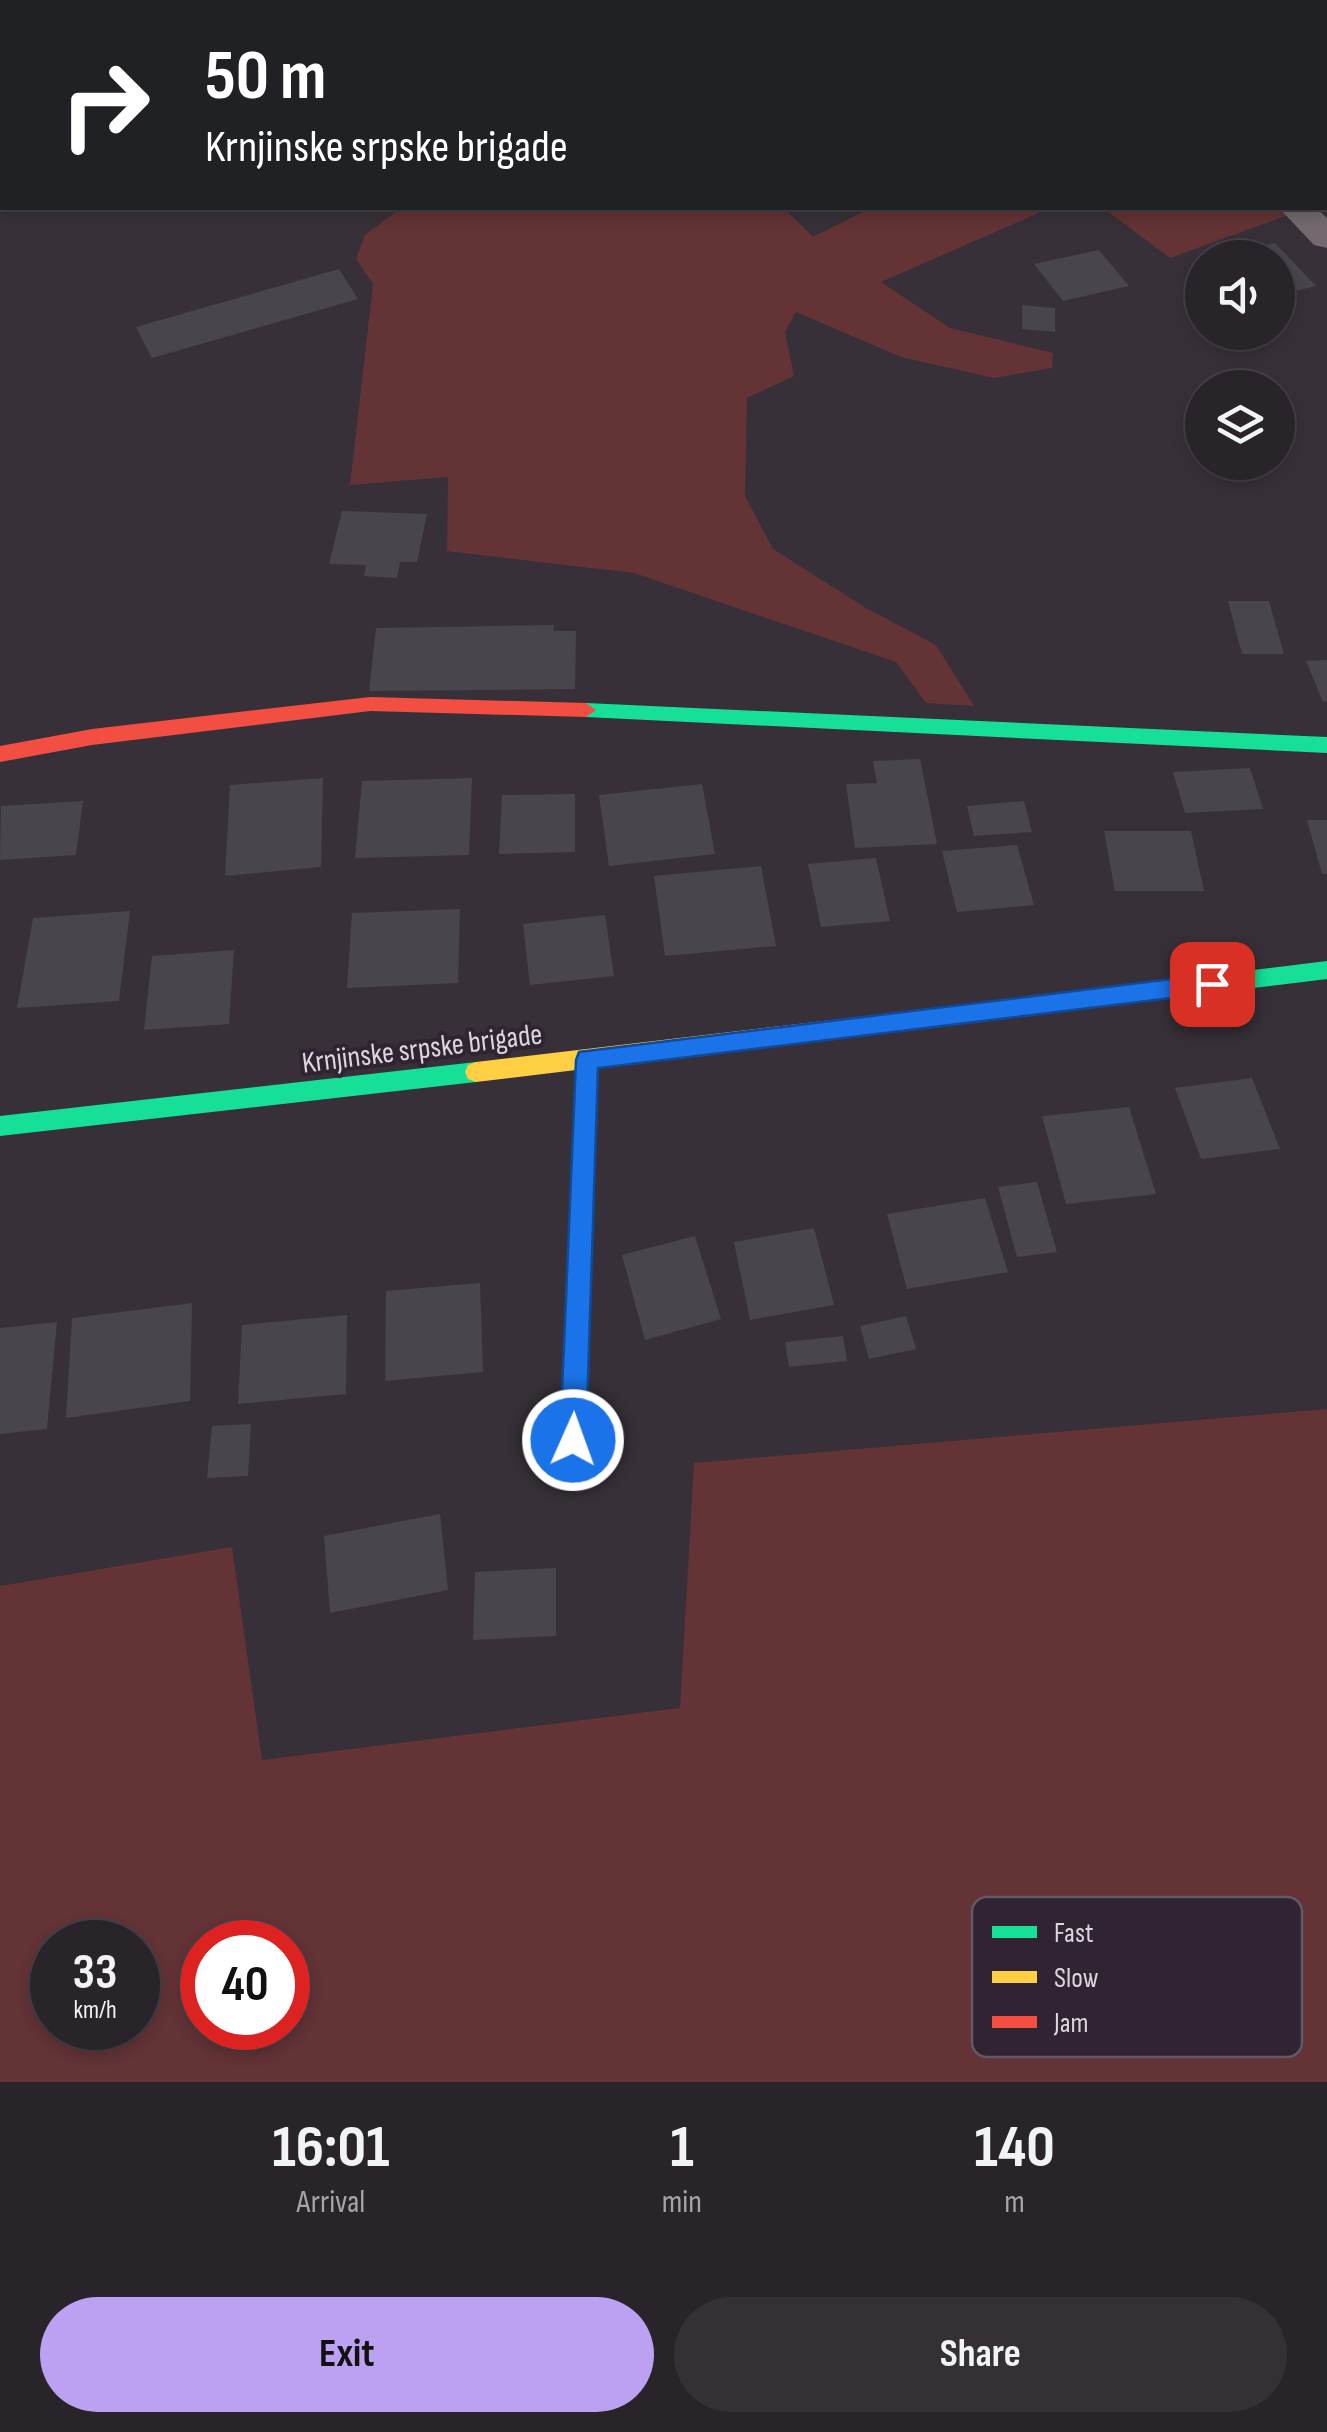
<!DOCTYPE html>
<html lang="en">
<head>
<meta charset="utf-8">
<style>
	body { margin:0; font-family:"Sofia Sans Condensed",sans-serif; background:#353036; color:#f1f3f6; height:100vh; display:flex; flex-direction:column; font-size:38px; white-space:nowrap }
	* { box-sizing:border-box; margin:0 }
	p { font-size:32px; color:#a5a4a8 }
	.icon { flex:none; width:55px; height:55px; fill:none; stroke:currentColor; stroke-width:2; stroke-linecap:round; stroke-linejoin:round }
	.map { position:relative; height:2082px; overflow:hidden }
	.details { display:flex; flex-direction:column; background:#29242a; flex:1 }
	.details>* { flex:none }
	.top-card { position:absolute; left:0px; top:0px; width:1328px; height:210px; box-shadow:0 5px 15px #0003,0 0 0 2px #454147; background:#202124; color:#fff; overflow:hidden }
	.fabs { position:absolute; left:1185px; top:240px; display:grid; gap:20px }
	.fabs a { display:grid; place-items:center; width:110px; height:110px; border-radius:50%; background:#29242a; box-shadow:0 5px 15px #0003,0 0 0 2px #454147; font-size:50px }
	.speed { position:absolute; left:30px; top:1920px; display:flex; gap:20px; font-size:50px; font-weight:700; text-align:center }
	.speed>* { display:grid; place-content:center; width:130px; height:130px; border-radius:50%; background:#29242a; box-shadow:0 5px 15px #0003,0 0 0 2px #454147; line-height:1 }
	.speed small { font-size:25px; font-weight:400 }
	.speed .limit { border:15px solid #d22; background:#fff; color:#111 }
	.pin { position:absolute; display:grid; place-items:center; width:85px; height:85px; color:#fff; margin:-42px; border-radius:20px; box-shadow:0 5px 15px #0006 }
	.me { position:absolute; width:110px; margin:-55px; rotate:2deg; stroke-linejoin:round; filter:drop-shadow(0 0 8px #0008) }
	.turn { display:flex; align-items:center; gap:35px; height:210px; padding:0 40px; font-size:45px }
	.turn .icon { width:130px; height:130px; stroke-width:2.5 }
	.turn b { display:block; font-size:70px; line-height:85px }
	.eta { display:flex; justify-content:space-evenly; align-items:center; height:170px; text-align:center }
	.eta b { font-size:60px; font-weight:700; line-height:70px }
	.button { display:flex; gap:20px; margin-top:auto; padding:20px 40px }
	.button a { flex:1; height:115px; border-radius:60px; background:#bca0f2; color:#111; font-size:40px; font-weight:700; line-height:115px; text-align:center }
	.button a+a { background:#353036; color:#f1f3f6 }
	.map>svg:first-child { display:block }
	.green { fill:#633336; fill-rule:evenodd }
	.building { fill:#49454c }
	.lines { fill:none; stroke-linecap:round; stroke-linejoin:round }
	.street { fill:#73696e; fill-rule:evenodd }
	.fast { fill:#16e098; fill-rule:evenodd }
	.slow { fill:#ffcf43; fill-rule:evenodd }
	.jam { fill:#f24e42; fill-rule:evenodd }
	.route { fill:#1a73e8; stroke:#114b97; stroke-width:2.5 }
	.labels { text-anchor:middle; stroke-width:8; stroke-linejoin:round; paint-order:stroke }
	.street-label { font-size:30px; fill:#dcd4de; stroke:#302332 }
	.key { fill:#302332; stroke:#645866; stroke-width:2.5 }
	.key-label { font-size:28px; fill:#dcd4de }
</style>
</head>
<body>
<div class="map">
<svg width="1327" height="2082" viewBox="0 0 1327 2082">
	<rect width="100%" height="100%" fill="#373038"/>
	<!-- green -->
	<g class="green">
		<path d="M401,208L786,210L813,237L871,208H1050L881,282L950,328L1053,353L1052,368L994,378L901,357L796,312L785,332L794,376L747,398L745,496L773,549L866,608L936,645L974,706L926,703L896,662L634,573L447,551L448,477L350,485L373,284L356,259L365,235Z"/>
		<path d="M1103,208H1284L1291,214L1170,258Z"/>
		<path d="M1327,1409V2082H0V1586L232,1547L262,1760L680,1708L694,1463ZM52,1942H138V2028H52ZM202,1942H288V2028H202Z"/>
	</g>
	<!-- building -->
	<g class="building">
		<path d="M1275,243L1316,286L1278,295V258H1244L1239,251Z"/>
		<path d="M1099,250L1129,286L1063,301L1034,264Z"/>
		<path d="M339,269L358,299L152,358L136,327Z"/>
		<path d="M1022,305L1055,308V332L1022,329Z"/>
		<path d="M342,511L427,514L417,562H400L397,578L364,576L366,565L329,564Z"/>
		<path d="M1228,601H1269L1284,654H1242Z"/>
		<path d="M554,625L553,631H576L575,689L369,691L376,628Z"/>
		<path d="M1327,660V701L1323,702L1306,661Z"/>
		<path d="M920,759L937,844L855,848L846,784L877,783L873,761Z"/>
		<path d="M1250,768L1263,809L1185,813L1173,772Z"/>
		<path d="M323,778L321,867L225,876L230,785Z"/>
		<path d="M472,778L469,855L355,858L362,781Z"/>
		<path d="M702,784L715,854L609,866L599,795Z"/>
		<path d="M575,794V852L499,854L502,795Z"/>
		<path d="M83,801L76,855L0,860L1,806Z"/>
		<path d="M1024,801L1032,832L974,836L967,806Z"/>
		<path d="M1307,820H1327V874H1322Z"/>
		<path d="M1104,831H1191L1204,891H1115Z"/>
		<path d="M1017,845L1034,905L957,912L942,851Z"/>
		<path d="M876,858L890,921L821,927L808,864Z"/>
		<path d="M761,866L776,946L665,956L654,876Z"/>
		<path d="M460,909L458,983L347,988L352,913Z"/>
		<path d="M130,911L119,1001L17,1008L33,918Z"/>
		<path d="M605,915L614,976L530,985L523,924Z"/>
		<path d="M234,950L229,1024L144,1030L152,956Z"/>
		<path d="M1252,1078L1280,1149L1201,1159L1175,1088Z"/>
		<path d="M1129,1107L1156,1194L1066,1204L1042,1116Z"/>
		<path d="M1037,1182L1057,1252L1017,1257L998,1187Z"/>
		<path d="M985,1198L1008,1272L907,1289L887,1214Z"/>
		<path d="M814,1228L834,1305L750,1320L734,1242Z"/>
		<path d="M695,1236L721,1319L645,1340L622,1255Z"/>
		<path d="M480,1283L483,1372L385,1381L386,1291Z"/>
		<path d="M192,1303L190,1401L66,1418L72,1318Z"/>
		<path d="M347,1315L346,1394L238,1404L242,1325Z"/>
		<path d="M906,1316L916,1349L869,1359L860,1326Z"/>
		<path d="M57,1322L47,1429L0,1434V1328Z"/>
		<path d="M843,1336L847,1361L789,1367L785,1342Z"/>
		<path d="M251,1424L248,1476L207,1478L212,1426Z"/>
		<path d="M440,1514L448,1590L330,1613L324,1536Z"/>
		<path d="M556,1568V1636L473,1640L475,1572Z"/>
	</g>
	<g class="lines">
		<!-- street -->
		<g class="street">
			<path d="M1050,0H1083L1085,2H1052Z"/>
			<path d="M1279,208H1316L1327,218V248L1314,245Z"/>
		</g>
		<!-- fast -->
		<g class="fast">
			<path d="M586,703L1327,737V753L586,717L576,710Z"/>
			<path d="M1327,961V979L1104,1006L1096,1004L1093,997L1096,990L1104,988Z"/>
			<path d="M587,1049L595,1052L598,1059L586,1440L582,1449L573,1453L564,1449L560,1440L576,1059L579,1052Z"/>
			<path d="M476,1062L484,1065L487,1072L484,1079L476,1082L0,1136V1116Z"/>
		</g>
		<!-- slow -->
		<path class="slow" d="M1104,988L1112,990L1115,997L1112,1004L1104,1006L476,1082L468,1079L465,1072L468,1065L476,1062Z"/>
		<!-- jam -->
		<path class="jam" d="M370,697L586,703L596,710L586,717L370,711L92,745L0,762V746L92,729Z"/>
	</g>
	<!-- route -->
	<path class="route" d="M1212,974L1223,984L1212,993L598,1068L586,1440L582,1450L573,1453L564,1450L560,1440L576,1060L579,1052Z"/>
	<g class="labels">
		<!-- street labels -->
		<g class="street-label">
			<text transform="translate(422 1048) rotate(-7)" y="10">Krnjinske srpske brigade</text>
		</g>
	</g>
	<!-- legend -->
	<rect x="972" y="1897" width="330" height="160" rx="15" class="key"/>
	<rect x="992" y="1926" width="45" height="12" fill="#16e098"/>
	<rect x="992" y="1971" width="45" height="12" fill="#ffcf43"/>
	<rect x="992" y="2016" width="45" height="12" fill="#f24e42"/>
	<g class="key-label">
		<text x="1054" y="1942">Fast</text>
		<text x="1054" y="1987">Slow</text>
		<text x="1054" y="2032">Jam</text>
	</g>
</svg>
<div class="fabs">
<a><svg class="icon" aria-label="sound" viewBox="0 0 24 24"><path d="M4 9h4l5-4v14l-5-4H4zM17 9q2 3 0 6"/></svg></a>
<a><svg class="icon" aria-label="layers" viewBox="0 0 24 24"><path d="M12 4l9 5-9 5-9-5zM3 14l9 5 9-5"/></svg></a>
</div>
<div class="speed"><div>33<small>km/h</small></div><div class="limit">40</div></div>
<div class="pin" style="left:1212px;top:984px;background:#d93025"><svg class="icon" aria-label="arrive" viewBox="0 0 24 24"><path d="M6 21V4h12l-3 4 3 4H6"/></svg></div>
<svg class="me" style="left:573px;top:1440px" viewBox="-20 -20 40 40"><circle r="17" fill="#1a73e8" stroke="#fff" stroke-width="3"/><path d="M0-11L8 9 0 5-8 9z" fill="#fff"/></svg>
<div class="top-card">
<div class="turn"><svg class="icon" aria-label="right" viewBox="0 0 24 24"><path d="M7 20v-9h11M14 6l5 5-5 5"/></svg><div><b>50 m</b>Krnjinske srpske brigade</div></div>
</div>
</div>
<section class="details">
<div class="eta">
<div><b>16:01</b><p>Arrival</p></div>
<div><b>1</b><p>min</p></div>
<div><b>140</b><p>m</p></div>
</div>
<div class="button"><a>Exit</a><a>Share</a></div>
</section>
</body>
</html>
